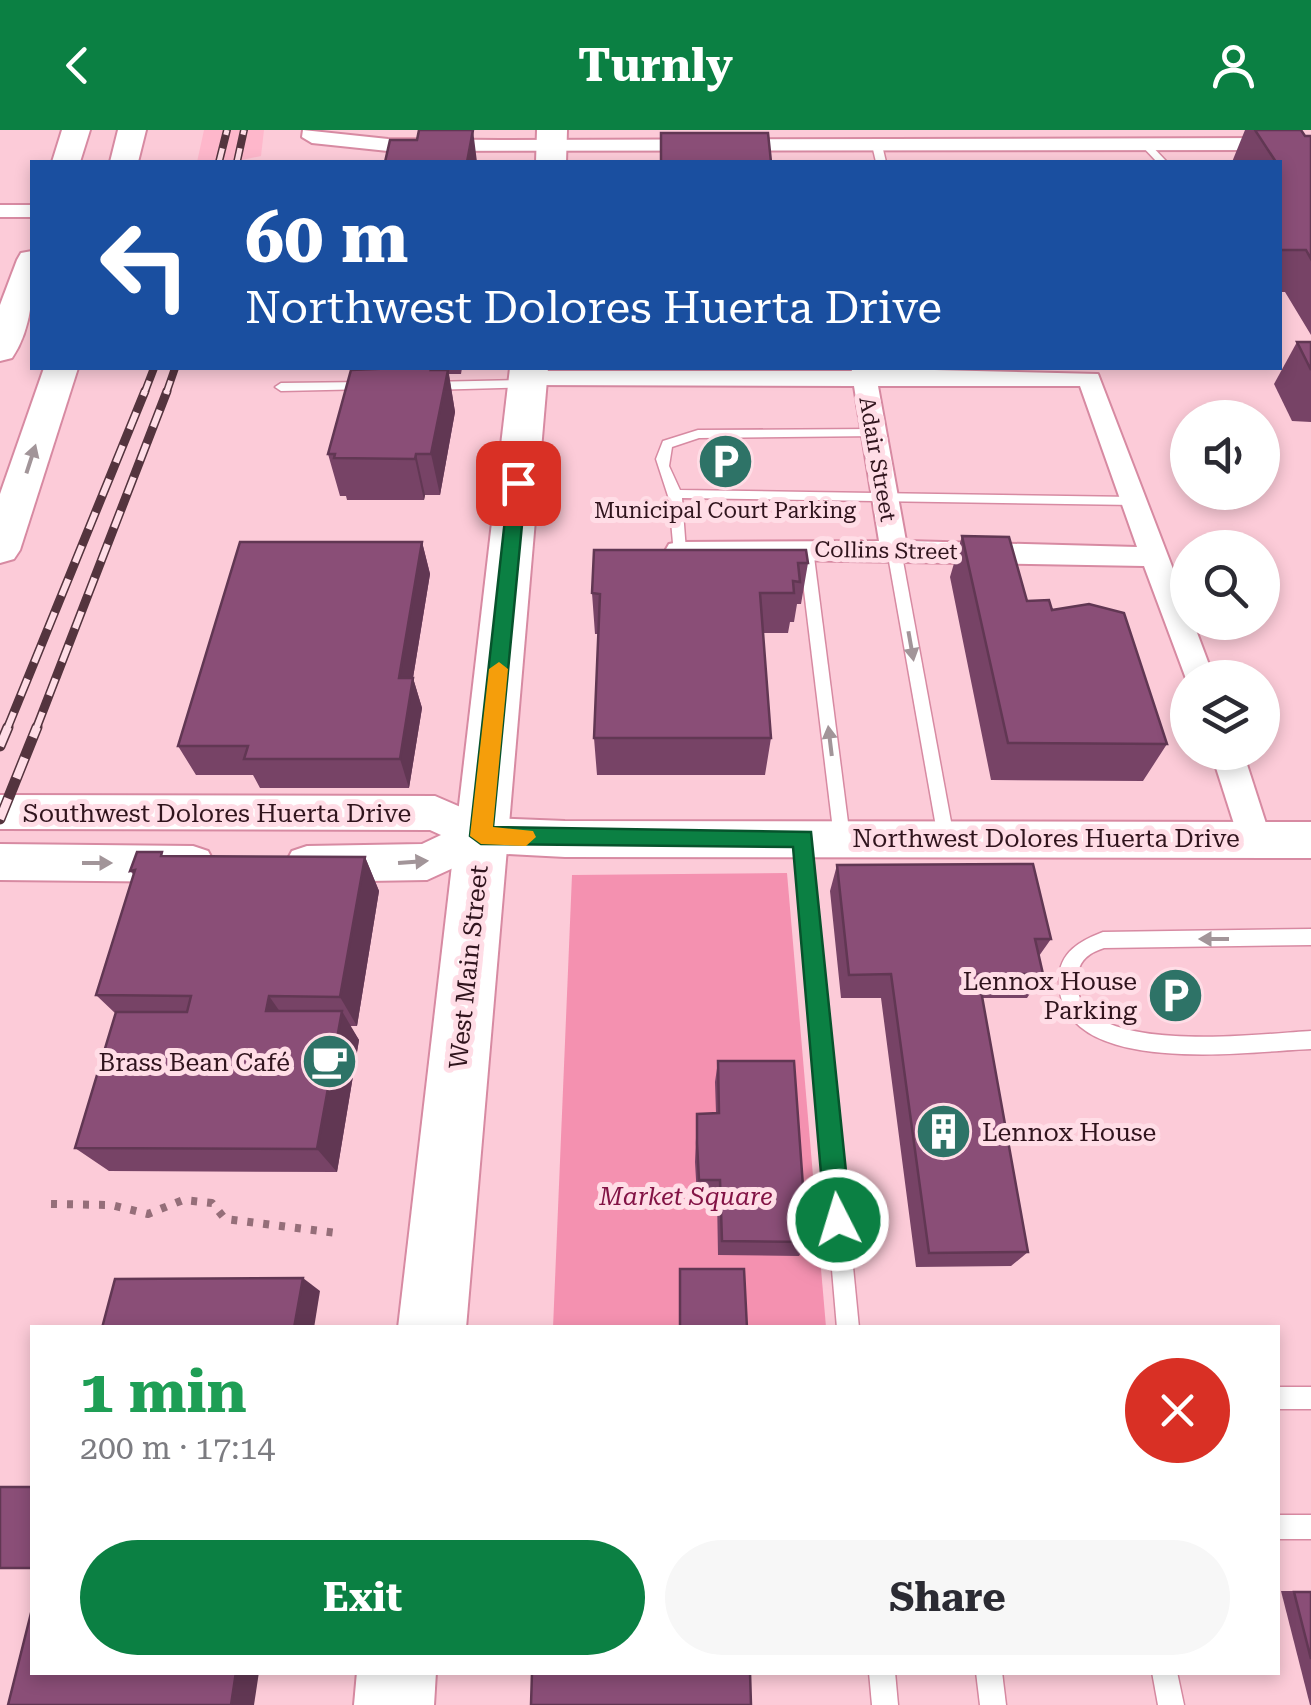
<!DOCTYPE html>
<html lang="en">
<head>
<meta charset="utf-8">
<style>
	body { margin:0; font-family:"Roboto Serif",serif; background:#f7f7f7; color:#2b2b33; height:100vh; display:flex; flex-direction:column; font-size:38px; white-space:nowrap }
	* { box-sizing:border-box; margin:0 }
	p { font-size:32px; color:#7c7c81 }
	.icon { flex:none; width:55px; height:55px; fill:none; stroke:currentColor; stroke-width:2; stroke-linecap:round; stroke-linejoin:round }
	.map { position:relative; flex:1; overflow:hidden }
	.details { position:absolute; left:30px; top:1195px; width:1250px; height:350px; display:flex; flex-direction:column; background:#fff; border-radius:0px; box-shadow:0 5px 15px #0003 }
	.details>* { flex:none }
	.hud { position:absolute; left:30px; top:30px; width:1252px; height:210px; border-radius:0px; box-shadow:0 5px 15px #0003; background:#1a4fa0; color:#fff; overflow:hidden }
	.tools { position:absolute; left:1170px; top:270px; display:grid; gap:20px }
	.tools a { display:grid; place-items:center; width:110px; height:110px; border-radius:50%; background:#fff; box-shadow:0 5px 15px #0003; font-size:50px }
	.pin { position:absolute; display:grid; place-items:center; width:85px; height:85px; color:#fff; margin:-42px; border-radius:20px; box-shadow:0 5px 15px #0006 }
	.me { position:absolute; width:110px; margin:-55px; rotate:355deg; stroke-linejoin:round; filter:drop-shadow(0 0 8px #0008) }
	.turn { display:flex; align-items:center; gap:35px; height:210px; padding:0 50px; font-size:45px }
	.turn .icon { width:130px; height:130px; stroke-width:2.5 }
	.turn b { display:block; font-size:70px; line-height:85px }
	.round { display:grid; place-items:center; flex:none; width:105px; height:105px; border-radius:52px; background:#f7f7f7 }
	.overview { display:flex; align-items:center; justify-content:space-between; height:170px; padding:0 50px }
	h1 { font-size:60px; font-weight:700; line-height:75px; color:#1e9e55 }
	.button { display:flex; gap:20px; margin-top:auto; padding:20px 50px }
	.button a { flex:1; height:115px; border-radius:60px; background:#0b8043; color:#fff; font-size:40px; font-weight:700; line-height:115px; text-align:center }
	.button a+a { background:#f7f7f7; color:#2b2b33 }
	header { display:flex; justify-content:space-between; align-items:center; height:130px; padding:0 50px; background:#0b8043; color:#fff; font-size:45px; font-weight:700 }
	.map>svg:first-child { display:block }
	.built { fill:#feb7cb }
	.green { fill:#f491b0 }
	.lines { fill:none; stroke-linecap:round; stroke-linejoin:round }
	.service-casing { stroke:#d78aa2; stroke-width:3 }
	.minor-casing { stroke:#d78aa2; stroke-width:4 }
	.tertiary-casing { stroke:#d78aa2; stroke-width:4 }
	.secondary-casing { stroke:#d78aa2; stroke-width:4 }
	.primary-casing { stroke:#d78aa2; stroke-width:4 }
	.path { stroke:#956e79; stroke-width:8; stroke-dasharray:6 10; stroke-linecap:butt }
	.service { fill:#fff; fill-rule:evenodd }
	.minor { fill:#fff; fill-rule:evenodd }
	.tertiary { fill:#fff; fill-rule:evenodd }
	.secondary { fill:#fff; fill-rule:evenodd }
	.primary { fill:#fff; fill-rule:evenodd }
	.rail-far2-casing { stroke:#54343e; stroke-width:8 }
	.rail-far1-casing { stroke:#54343e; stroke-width:9 }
	.rail-casing { stroke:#54343e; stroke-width:11 }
	.rail-far2 { stroke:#ffdde6; stroke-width:5; stroke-dasharray:14; stroke-linecap:butt }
	.rail-far1 { stroke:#ffdde6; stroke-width:6; stroke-dasharray:18; stroke-linecap:butt }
	.rail { stroke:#ffdde6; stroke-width:8; stroke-dasharray:22; stroke-linecap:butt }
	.wall { fill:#774366 }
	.shaded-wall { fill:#613753 }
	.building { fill:#8a4e77; stroke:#613753; stroke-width:2.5 }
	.oneway { fill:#a29599 }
	.route { fill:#0b8043; stroke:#07532c; stroke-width:2.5 }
	.slow { fill:#f59e0b }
	.labels { text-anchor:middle; stroke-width:10; stroke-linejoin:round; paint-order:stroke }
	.far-street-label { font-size:22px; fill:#30141d; stroke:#ffdde6 }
	.far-poi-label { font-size:22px; fill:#30141d; stroke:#ffdde6 }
	.street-label { font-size:25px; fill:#30141d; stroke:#ffdde6 }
	.poi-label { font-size:25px; fill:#30141d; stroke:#ffdde6; text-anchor:end }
	.park-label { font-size:25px; font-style:italic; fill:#831345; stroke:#ffdde6 }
</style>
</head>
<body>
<header><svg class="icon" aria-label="back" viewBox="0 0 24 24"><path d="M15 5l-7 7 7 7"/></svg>Turnly<svg class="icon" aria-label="person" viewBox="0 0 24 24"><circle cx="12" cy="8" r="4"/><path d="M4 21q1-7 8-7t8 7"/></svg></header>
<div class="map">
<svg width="1311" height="1575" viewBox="0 0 1311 1575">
	<rect width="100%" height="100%" fill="#fccbd8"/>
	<!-- built -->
	<path class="built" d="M204,0H264L261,26L232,32H197Z"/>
	<!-- green -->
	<path class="green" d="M787,743L826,1197L553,1198L572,745Z"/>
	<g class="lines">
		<defs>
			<g id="service">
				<path d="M1141,11H1147L1167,32H1157L1141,15Z"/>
				<path d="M877,12L882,15L886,32H876L872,15Z"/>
				<path d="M528,250L534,254L532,257L428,260L422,256L428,252Z"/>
				<path d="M367,252L373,256L371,259L281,261L275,257L281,253Z"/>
				<path d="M874,299L878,300V306L699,308L672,317L669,336L680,360L1134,367L1141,371L1134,375L682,368L686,421L684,424H674L669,369L656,329L663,311L698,300Z"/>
				<path d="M806,414L813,419L850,708L848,713H836L834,708L799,419Z"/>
				<path d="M894,415L901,420L954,708L952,713H940L938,708L887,420Z"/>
				<path d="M803,701L809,703L811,708L859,1198H837L795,708L797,703Z"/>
				<path d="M1311,799V815L1104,818C1091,822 1080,829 1078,843C1061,931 1264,903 1311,901V919C1249,921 1058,950 1059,850C1059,822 1080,811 1103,802Z"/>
				<rect x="1278" y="1257" width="33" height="22"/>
				<rect x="1278" y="1385" width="33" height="24"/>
				<path d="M869,1542H895L898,1575H872Z"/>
				<path d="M976,1542H1002L1006,1575H980Z"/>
				<path d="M1152,1542H1177L1184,1575H1158Z"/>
			</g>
			<g id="minor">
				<path d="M303,0L388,9L500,10L1311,8V20L388,21L312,13L302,7Z"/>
				<rect x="0" y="75" width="32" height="12"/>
				<path d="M851,238L1098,244L1188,478V492H1193L1214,548H1188V554L1144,436L669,428L665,421L669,414L679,412L879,411L854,256L528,255L516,248L528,241H852ZM878,256H1080L1137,417L906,411Z"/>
				<path d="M1211,622H1243L1271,709L1266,719L1254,723L1242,719Z"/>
			</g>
			<g id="tertiary">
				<path d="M0,665L435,666L486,688L565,691L1311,692V728L565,727L486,723L427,750L307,752L292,747L285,734L292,721L307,716L422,714L441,705L430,700L0,699Z"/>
				<path d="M0,714L193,716L208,721L215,734L208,747L193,752L0,750Z"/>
			</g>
			<g id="secondary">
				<path d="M62,0H90L80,32H52Z"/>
				<path d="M118,0H146L138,32H110Z"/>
				<path d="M32,121C34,156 33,197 12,228L0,231V175L17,130L21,123Z"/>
				<path d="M44,238H78L20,420L14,429L0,433V364Z"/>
			</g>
			<g id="primary">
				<path d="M537,0H567L566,32H536Z"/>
				<path d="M510,238H548L466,1198H398Z"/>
				<path d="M357,1542H436L434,1575H354Z"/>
			</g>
		</defs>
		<!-- service casing -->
		<use href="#service" class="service-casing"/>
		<!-- minor casing -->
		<use href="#minor" class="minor-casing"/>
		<!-- tertiary casing -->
		<use href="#tertiary" class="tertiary-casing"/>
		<!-- secondary casing -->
		<use href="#secondary" class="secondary-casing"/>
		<!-- primary casing -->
		<use href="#primary" class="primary-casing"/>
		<!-- path -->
		<path class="path" d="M51,1074L111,1075L148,1084L183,1070L212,1073L225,1089L337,1103"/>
		<!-- service -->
		<use href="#service" class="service"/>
		<!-- minor -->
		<use href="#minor" class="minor"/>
		<!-- tertiary -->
		<use href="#tertiary" class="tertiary"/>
		<!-- secondary -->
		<use href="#secondary" class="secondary"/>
		<!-- primary -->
		<use href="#primary" class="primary"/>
		<defs>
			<g id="rail-far2">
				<path d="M219,32L227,0"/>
				<path d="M237,32L244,0"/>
				<path d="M144,264L154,238"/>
				<path d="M166,264L175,238"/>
			</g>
			<g id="rail-far1">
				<path d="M7,599L145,261"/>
				<path d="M36,599L167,261"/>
			</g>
			<g id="rail">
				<path d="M0,616L8,597"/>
				<path d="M0,689L37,597"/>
			</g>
		</defs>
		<!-- rail-far2 casing -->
		<use href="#rail-far2" class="rail-far2-casing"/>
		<!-- rail-far1 casing -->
		<use href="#rail-far1" class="rail-far1-casing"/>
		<!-- rail casing -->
		<use href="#rail" class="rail-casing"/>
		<!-- rail-far2 -->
		<use href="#rail-far2" class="rail-far2"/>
		<!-- rail-far1 -->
		<use href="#rail-far1" class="rail-far1"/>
		<!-- rail -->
		<use href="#rail" class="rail"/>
	</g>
	<!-- wall -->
	<g class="wall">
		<path d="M1245,0H1301L1305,6H1311V205L1285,162H1280V32H1232Z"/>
		<path d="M1297,212H1311V292L1292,291L1274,254Z"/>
		<path d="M392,238H462L461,244H449L455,282L440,365H425L424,370H347L346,366H340L328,324Z"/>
		<path d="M962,406L1027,471L1052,480L1167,614L1143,651L991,650L950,447Z"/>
		<path d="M422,412L430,444L413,548L422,578L409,658H260L253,645H196L178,616Z"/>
		<path d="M594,420L808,433L801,474H797L794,492H790L788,503H763L771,608L765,645H597L594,608L599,504H595L592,463Z"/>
		<path d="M165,726L365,727L379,761L357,896H350L359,910L337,1042L109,1041L75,1018L116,884L96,865L134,745L130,741Z"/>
		<path d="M837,735L1051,809L1039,826L1043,844L1027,868H982L1028,1122L1011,1136L916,1137L881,868H841L830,761Z"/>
		<path d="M718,931L807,1112L799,1126L718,1125L717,1067H697L695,1032L697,984L716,983L715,952Z"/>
		<path d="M1281,1461H1311V1575H1310Z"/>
	</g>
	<!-- shaded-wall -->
	<g class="shaded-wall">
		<path d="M473,0L477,32H467Z"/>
		<path d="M448,240L455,282L440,365L431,324Z"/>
		<path d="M416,324L425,365L424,370L415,329Z"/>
		<path d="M422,412L430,444L408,578L399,548Z"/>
		<path d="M413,548L422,578L409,658L400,629Z"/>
		<path d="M365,727L379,761L357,896L340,867Z"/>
		<path d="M269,866L290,896L266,881Z"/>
		<path d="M342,881L359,910L337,1042L317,1019Z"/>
		<path d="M303,1148L320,1161L314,1198H294Z"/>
		<path d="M236,1542H259L254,1575H231Z"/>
	</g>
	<!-- building -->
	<g class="building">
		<path d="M419,0H473L467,32H385L390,10H417Z"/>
		<path d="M1255,0H1301L1305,6H1311V129L1306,120H1280V32H1276Z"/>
		<path d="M661,3H768L771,32H661Z"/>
		<path d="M1297,212H1311V240Z"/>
		<path d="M398,238H432L431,240H448L431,324H416L415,329L334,328L335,324H328L351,240Z"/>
		<path d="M962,406L1009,407L1027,471L1049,470L1052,480L1089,474L1124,483L1167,614L1008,613Z"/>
		<path d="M240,412H422L399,548H413L400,629H244L248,616H178Z"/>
		<path d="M594,420H806L808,433H798L800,452L793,451L794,463H760L771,608H594L600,464L592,463Z"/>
		<path d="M137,722H162L161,726L365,727L340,867L269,866L266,881H342L317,1019L75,1018L116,882H187L191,866L96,865L135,740L130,741Z"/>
		<path d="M1033,734L1051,809H1035L1043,844H978L1028,1122L929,1123L891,844L849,845L837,735Z"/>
		<path d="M718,931H794L807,1112L722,1111L720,1050H699L697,1013V984L719,983Z"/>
		<path d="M680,1139H744L747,1198H680Z"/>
		<path d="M303,1148L294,1198H102L115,1149Z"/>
		<rect x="0" y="1357" width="32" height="81"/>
		<path d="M1294,1462H1311V1529Z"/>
		<path d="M32,1479V1542H236L231,1575H8Z"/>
		<path d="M532,1542H750L751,1575H531Z"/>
	</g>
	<!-- one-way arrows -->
	<defs><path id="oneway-solid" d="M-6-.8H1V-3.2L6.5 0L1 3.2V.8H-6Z" transform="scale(2.5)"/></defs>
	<g class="oneway">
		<use href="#oneway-solid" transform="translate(31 329) rotate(-72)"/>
		<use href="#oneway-solid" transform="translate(911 516) rotate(80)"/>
		<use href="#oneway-solid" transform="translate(830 611) rotate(-97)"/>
		<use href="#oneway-solid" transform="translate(413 732) rotate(-4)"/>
		<use href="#oneway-solid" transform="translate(97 733)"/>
		<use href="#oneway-solid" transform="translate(1214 809) rotate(180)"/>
	</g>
	<!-- route -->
	<path class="route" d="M518,348L526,353L493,697L811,702L851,1090L847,1100L838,1104L829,1100L825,1090L793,717L481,714L470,706L509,353Z"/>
	<!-- slow -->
	<path class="slow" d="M499,532L508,539L493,697L533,701L536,707L526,716L481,714L470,706L489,539Z"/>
	<!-- icons -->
	<defs>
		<symbol id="parking-disc" viewBox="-11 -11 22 22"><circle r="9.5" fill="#2e7367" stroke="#ffdde6"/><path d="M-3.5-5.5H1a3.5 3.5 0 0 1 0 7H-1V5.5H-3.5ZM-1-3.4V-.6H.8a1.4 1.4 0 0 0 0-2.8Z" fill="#fff"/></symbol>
		<symbol id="cafe-disc" viewBox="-11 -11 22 22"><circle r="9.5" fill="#2e7367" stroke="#ffdde6"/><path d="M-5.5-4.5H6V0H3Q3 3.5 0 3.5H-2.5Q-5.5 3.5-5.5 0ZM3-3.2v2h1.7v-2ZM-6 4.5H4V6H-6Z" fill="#fff"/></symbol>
		<symbol id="building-disc" viewBox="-11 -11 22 22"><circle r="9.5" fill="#2e7367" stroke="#ffdde6"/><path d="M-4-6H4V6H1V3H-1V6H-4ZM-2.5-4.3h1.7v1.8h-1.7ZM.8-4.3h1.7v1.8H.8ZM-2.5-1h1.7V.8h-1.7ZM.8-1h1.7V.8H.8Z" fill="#fff"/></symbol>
	</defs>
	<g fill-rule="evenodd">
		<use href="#parking-disc" x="694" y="300" width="63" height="63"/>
		<use href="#parking-disc" x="1144" y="834" width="63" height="63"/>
		<use href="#cafe-disc" x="298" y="900" width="63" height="63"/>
		<use href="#building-disc" x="912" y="970" width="63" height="63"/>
	</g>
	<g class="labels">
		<!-- far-street labels -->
		<g class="far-street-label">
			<text transform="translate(878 329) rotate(80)" y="8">Adair Street</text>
			<text transform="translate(886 420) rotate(1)" y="8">Collins Street</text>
		</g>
		<!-- far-poi labels -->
		<g class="far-poi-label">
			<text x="725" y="388">Municipal Court Parking</text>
		</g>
		<!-- street labels -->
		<g class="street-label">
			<text x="217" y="692">Southwest Dolores Huerta Drive</text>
			<text x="1046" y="717">Northwest Dolores Huerta Drive</text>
			<text transform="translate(468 837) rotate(-84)" y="9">West Main Street</text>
		</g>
		<!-- poi labels -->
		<g class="poi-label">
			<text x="1137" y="860">Lennox House<tspan x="1137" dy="29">Parking</tspan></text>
			<text x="290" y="941">Brass Bean Café</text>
			<text x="982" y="1011" text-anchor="start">Lennox House</text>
		</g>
		<!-- park labels -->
		<g class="park-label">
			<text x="686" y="1075">Market Square</text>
		</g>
	</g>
</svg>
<div class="tools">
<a><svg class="icon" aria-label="sound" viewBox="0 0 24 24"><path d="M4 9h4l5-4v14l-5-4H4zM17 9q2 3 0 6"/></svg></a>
<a><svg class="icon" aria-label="search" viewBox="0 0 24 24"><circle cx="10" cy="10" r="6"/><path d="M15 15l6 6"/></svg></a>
<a><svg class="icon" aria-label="layers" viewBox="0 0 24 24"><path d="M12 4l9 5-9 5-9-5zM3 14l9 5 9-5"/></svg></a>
</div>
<div class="pin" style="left:518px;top:353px;background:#d93025"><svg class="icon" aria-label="arrive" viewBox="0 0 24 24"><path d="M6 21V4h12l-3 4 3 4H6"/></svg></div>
<svg class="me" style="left:838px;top:1090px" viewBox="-20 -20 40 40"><circle r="17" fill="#0b8043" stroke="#fff" stroke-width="3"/><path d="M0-11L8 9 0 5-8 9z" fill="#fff"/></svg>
<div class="hud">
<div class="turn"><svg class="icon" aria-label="left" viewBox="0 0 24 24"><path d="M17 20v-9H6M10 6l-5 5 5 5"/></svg><div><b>60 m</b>Northwest Dolores Huerta Drive</div></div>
</div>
<section class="details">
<div class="overview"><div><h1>1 min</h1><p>200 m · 17:14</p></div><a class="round" style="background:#d93025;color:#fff"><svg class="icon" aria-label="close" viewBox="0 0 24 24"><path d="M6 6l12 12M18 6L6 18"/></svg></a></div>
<div class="button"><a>Exit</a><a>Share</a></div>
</section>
</div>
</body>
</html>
